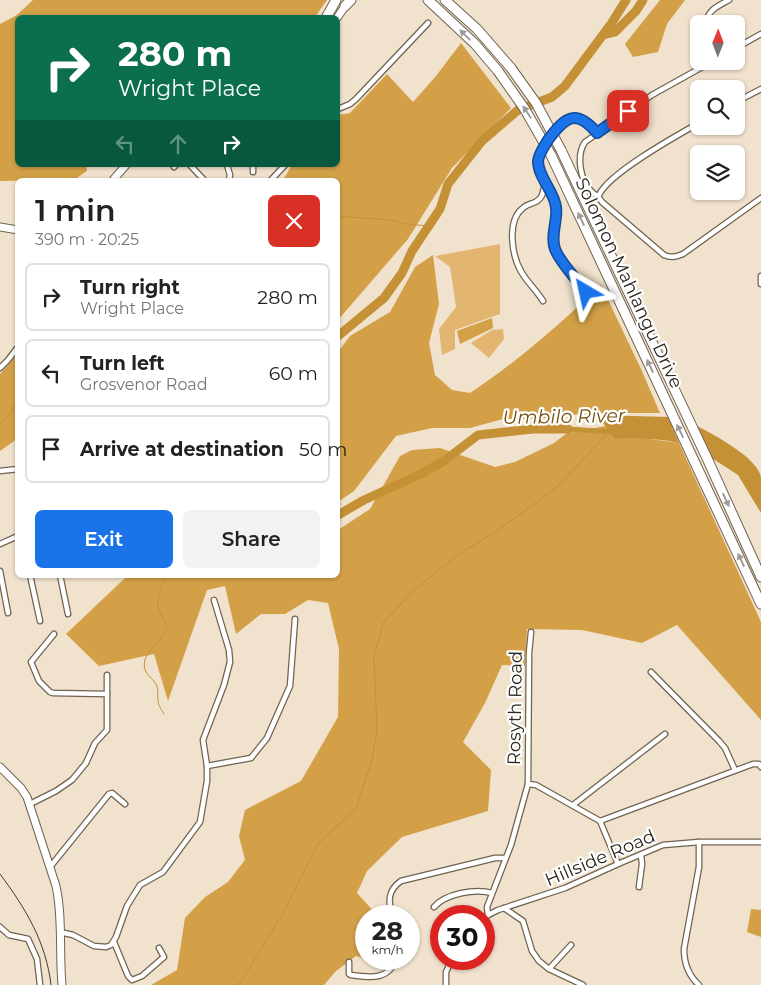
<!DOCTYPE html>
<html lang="en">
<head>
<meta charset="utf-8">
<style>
	body { margin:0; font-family:Montserrat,sans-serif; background:#f2f2f2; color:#222; height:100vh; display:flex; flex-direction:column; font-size:19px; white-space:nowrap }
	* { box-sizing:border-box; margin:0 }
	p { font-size:16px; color:#767676 }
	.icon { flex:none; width:28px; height:28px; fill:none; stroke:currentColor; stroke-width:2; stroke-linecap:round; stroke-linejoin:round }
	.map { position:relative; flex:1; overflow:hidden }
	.sheet { position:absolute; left:15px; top:178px; width:325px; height:400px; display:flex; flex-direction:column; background:#fff; border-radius:8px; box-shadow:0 1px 4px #0004 }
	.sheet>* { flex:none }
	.hud { position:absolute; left:15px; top:15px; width:325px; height:152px; border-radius:8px; box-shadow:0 1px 4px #0004; background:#0b6e4f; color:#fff; overflow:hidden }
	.needle { width:32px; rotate:1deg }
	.fabs { position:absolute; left:690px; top:15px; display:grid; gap:10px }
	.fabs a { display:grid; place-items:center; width:55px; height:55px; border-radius:8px; background:#fff; box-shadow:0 1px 4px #0004; font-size:25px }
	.speed { position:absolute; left:355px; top:905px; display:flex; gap:10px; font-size:25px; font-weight:700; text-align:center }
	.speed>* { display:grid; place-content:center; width:65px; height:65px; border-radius:50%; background:#fff; box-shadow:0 1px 4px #0004; line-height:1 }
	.speed small { font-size:12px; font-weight:400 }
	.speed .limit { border:8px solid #d22; background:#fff; color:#111 }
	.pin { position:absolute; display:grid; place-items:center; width:42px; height:42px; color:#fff; margin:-21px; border-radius:10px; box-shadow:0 2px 8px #0006 }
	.me { position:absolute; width:55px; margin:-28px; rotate:324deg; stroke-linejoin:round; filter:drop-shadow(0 0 4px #0008) }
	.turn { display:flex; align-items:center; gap:18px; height:105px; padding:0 20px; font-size:22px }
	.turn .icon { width:65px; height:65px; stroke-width:2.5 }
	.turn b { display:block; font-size:35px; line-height:42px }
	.lanes { display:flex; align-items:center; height:48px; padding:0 20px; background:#0003; justify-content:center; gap:25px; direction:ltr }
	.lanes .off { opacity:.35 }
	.round { display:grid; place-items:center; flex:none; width:52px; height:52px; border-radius:8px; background:#f2f2f2 }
	.overview { display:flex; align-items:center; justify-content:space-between; height:85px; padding:0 20px }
	h1 { font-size:30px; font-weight:600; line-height:38px }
	.primary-button { display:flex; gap:10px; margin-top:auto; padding:10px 20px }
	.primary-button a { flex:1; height:58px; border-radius:8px; background:#1a73e8; color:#fff; font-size:20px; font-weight:600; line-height:58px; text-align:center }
	.primary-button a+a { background:#f2f2f2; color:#222 }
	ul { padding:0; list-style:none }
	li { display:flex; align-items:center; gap:15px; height:68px; margin:0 10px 8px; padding:0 10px; border:2px solid #e0e0e0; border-radius:8px }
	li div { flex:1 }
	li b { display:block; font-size:19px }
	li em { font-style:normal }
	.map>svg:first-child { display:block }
	.green { fill:#e2b670 }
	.forest { fill:#d3a047 }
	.water { fill:#c49136 }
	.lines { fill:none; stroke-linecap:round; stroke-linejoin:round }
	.stream { stroke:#c49136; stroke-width:1 }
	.canal { stroke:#c49136; stroke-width:5 }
	.river { stroke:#c49136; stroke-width:9 }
	.street-casing { stroke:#6f6350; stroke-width:7 }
	.secondary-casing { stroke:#6f6350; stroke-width:9 }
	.highway-casing { stroke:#6f6350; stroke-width:11 }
	.street { stroke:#fff; stroke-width:4.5 }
	.secondary { stroke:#fff; stroke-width:7 }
	.highway { stroke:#fff; stroke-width:9 }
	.rail { stroke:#413b32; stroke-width:1 }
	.highway-bridge-casing { stroke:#6f6350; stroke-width:11; stroke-linecap:butt }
	.highway-bridge { stroke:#fff; stroke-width:9 }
	.oneway { fill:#9f9d99 }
	.route-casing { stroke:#114b97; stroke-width:12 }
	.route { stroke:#1a73e8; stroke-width:9 }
	.labels { text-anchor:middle; stroke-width:4.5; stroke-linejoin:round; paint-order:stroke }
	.street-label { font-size:18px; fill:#2a251d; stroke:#fff }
	.water-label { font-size:19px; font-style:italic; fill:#72500a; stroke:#fff }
</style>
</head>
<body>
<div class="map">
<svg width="761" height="985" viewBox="0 0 761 985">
	<rect width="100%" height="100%" fill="#f1e2cd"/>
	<!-- green -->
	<g class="green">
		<path d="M500,244V314L455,330V349L442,355L439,329L456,307L450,267L435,256Z"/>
		<path d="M503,329L504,339L489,358L471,343L492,330Z"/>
	</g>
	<!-- forest -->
	<g class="forest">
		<path d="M33,0H327L315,17L18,18V165H86L87,171L74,180L0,181V24L17,15Z"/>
		<path d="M660,0H685L667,24L658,52L633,57L625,44Z"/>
		<path d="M461,43L511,108L452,168L408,239L338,320V180H283L292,165H338V115L350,113L387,74L413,102L436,76Z"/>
		<path d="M433,255L439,304L429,343L435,375L452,390L470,393C517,362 560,324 601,285L641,369L660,413H585L554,418L503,419L470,428H432L396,436L354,491L338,502V352L350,336L390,312L415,267Z"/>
		<path d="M492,318L493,328L460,344L457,331Z"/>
		<path d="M17,355V439L0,451V374Z"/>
		<path d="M606,426L614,439L643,438L679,443L761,622V720L677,625L642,643L582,630L527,629L525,666L502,665L485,703L463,742L491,770L488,811L402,837L367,871L357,893L378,916H366V959H380V962L356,956L336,971L324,985H151L177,970L185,918L205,897L228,882L245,860L239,836L245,810L301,781L338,717L339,649L328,603L308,600L285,614H261L236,634L225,586L207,590L168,701L154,654L99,666L66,634L125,578L124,575H338V530L370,509L400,456L412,450L440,448L495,467L515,462L554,443L567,433Z"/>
		<path d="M751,909L761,910V937L747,932Z"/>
	</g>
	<!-- water -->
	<g class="water">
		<path d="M598,415L668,417L679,443C657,438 636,438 614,439Z"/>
		<path d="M697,426C713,434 758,458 761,477C761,488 761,501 761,513L738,475L710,457Z"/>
	</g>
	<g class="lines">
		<!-- stream -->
		<g class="stream">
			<path d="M338,216L391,220L406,224L429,226"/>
			<path d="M0,423L10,414L18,398"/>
			<path d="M164,714C161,709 158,705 158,700C157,694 159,689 156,684C154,680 149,677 146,672C138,655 160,643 167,630C166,621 159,614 158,607C156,594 163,587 165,575"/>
			<path d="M236,985L240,983L282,915L318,844L357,807L372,759L377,732L374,657L383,623L414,590L459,554L494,533L557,487L609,432"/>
		</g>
		<!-- canal -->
		<path class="canal" d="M568,429L614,432"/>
		<!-- river -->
		<g class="river">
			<path d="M603,35L615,32L636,11L643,0"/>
			<path d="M338,336L384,298L402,273L412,251L440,209L448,184L482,141L518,110L552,97L565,86L611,24L626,0"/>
			<path d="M338,515L364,500L421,474L444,461L478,435L533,429H568"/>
		</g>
		<defs>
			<g id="street">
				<path d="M706,24C707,10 718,6 729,0"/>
				<path d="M736,48L761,34"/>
				<path d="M713,61L652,95L585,142C576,155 580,180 591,191C597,197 596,193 602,202L664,255C671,258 676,257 683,254L761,198"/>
				<path d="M736,102L761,89"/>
				<path d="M338,109L350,104L356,99L428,23"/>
				<path d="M190,165L204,180"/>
				<path d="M227,165L230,175L229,180"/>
				<path d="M253,165V172"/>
				<path d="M174,167L176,165"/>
				<path d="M271,180L285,165"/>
				<path d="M599,195C609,173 676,136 699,123"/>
				<path d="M761,276V284"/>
				<path d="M590,299L555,250C550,235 559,219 556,204C553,190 539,177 538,162C538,154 544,147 548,141C564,117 575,108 597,133"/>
				<path d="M543,301C537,291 528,283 522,273C512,257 506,221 523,208C526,205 530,204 533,203C544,199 543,191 545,181"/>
				<path d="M0,368L8,360L18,347"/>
				<path d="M0,471L18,469"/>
				<path d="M0,544L18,536"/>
				<path d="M0,571L8,613"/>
				<path d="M30,575L40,621"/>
				<path d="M60,575L68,614"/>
				<path d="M54,634L31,662L39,681L50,692L53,693L107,694"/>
				<path d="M651,672L719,741L725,748L735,770"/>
				<path d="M207,766L251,758L267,738L290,686L295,619"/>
				<path d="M528,784L529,653L531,632"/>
				<path d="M30,804L56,791L72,780L86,763L95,743L107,730V675"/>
				<path d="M573,805L665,734"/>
				<path d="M600,821L753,764H759L761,767"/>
				<path d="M50,867L109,794L112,793L125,804"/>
				<path d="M639,887L642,864L641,855"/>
				<path d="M434,907C445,894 475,888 492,893"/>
				<path d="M504,908L523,921L532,951L539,961L549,969L583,985"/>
				<path d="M488,915L487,907L511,845L528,784L536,785L600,821L618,864"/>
				<path d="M394,916C387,903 388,890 401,881L495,858H505"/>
				<path d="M484,919L488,915L498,910L565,888L618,864L663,845L699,842H761"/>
				<path d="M0,927L9,935L28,939L37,959L40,985"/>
				<path d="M60,932L73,935L94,946L106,947L111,945L116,937L127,906L140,885L163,872L200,822L207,781V766L203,740L224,685L230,662L229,650L214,600"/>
				<path d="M114,942L128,976L132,980L142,976L164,957L159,948"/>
				<path d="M349,962V974L351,975C371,978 389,980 396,959"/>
				<path d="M549,969L571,945"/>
				<path d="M446,985V972L452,959"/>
				<path d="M699,985C688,975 684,964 684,949L699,867V842"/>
			</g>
			<g id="secondary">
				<path d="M337,18L348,2"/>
				<path d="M113,180L126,165"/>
				<path d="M0,227L18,230"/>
				<path d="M0,767L21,788L27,797L56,886C63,918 59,952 62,985"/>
			</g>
			<g id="highway">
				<path d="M428,0L475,44L498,71"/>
				<path d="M445,0L477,29L511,68"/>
				<path d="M345,6L351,0"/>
				<path d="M326,18L336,0"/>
				<path d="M561,150L706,456L761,577"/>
				<path d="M551,155L761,604"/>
			</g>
		</defs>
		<!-- street casing -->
		<use href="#street" class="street-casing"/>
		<!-- secondary casing -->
		<use href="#secondary" class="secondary-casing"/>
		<!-- highway casing -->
		<use href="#highway" class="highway-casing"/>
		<!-- street -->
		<use href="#street" class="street"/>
		<!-- secondary -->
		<use href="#secondary" class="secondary"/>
		<!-- highway -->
		<use href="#highway" class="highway"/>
		<!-- rail -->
		<path class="rail" d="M0,874C26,909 46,942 51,985"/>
		<defs>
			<g id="highway-bridge">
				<path d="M511,68L536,103L561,150"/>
				<path d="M498,71L524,108L551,155"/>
			</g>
		</defs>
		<!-- highway-bridge casing -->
		<use href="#highway-bridge" class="highway-bridge-casing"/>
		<!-- highway-bridge -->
		<use href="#highway-bridge" class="highway-bridge"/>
	</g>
	<!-- one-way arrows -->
	<defs><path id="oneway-solid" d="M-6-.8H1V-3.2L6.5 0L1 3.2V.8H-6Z" transform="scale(1.25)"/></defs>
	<g class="oneway">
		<use href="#oneway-solid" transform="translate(465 35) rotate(-135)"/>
		<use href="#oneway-solid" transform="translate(527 112) rotate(-123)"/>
		<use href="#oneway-solid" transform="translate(581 219) rotate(-115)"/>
		<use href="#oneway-solid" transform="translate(650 366) rotate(-115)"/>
		<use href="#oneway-solid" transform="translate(680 431) rotate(-116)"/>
		<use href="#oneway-solid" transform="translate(726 500) rotate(65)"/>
		<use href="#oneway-solid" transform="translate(741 560) rotate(-115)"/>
	</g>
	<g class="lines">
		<defs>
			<path id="route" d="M586,292C577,279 560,263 555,249C550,236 558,220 556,207C554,191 538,177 538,161C539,153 544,147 548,140C565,117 576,108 597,133L628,111"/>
		</defs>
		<!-- route casing -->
		<use href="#route" class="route-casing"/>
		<!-- route -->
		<use href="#route" class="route"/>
	</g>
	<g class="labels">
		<!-- street labels -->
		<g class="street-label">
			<text transform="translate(629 283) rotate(65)" y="6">Solomon Mahlangu Drive</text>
			<text transform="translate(515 708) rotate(-89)" y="6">Rosyth Road</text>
			<text transform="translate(600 858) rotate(-23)" y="6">Hillside Road</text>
		</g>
		<!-- water labels -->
		<g class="water-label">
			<text transform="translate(564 416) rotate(-1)" y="7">Umbilo River</text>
		</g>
	</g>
</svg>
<div class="fabs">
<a><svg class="needle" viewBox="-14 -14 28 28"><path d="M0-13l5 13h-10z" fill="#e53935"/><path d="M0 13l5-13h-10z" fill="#767676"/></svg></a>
<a><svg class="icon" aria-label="search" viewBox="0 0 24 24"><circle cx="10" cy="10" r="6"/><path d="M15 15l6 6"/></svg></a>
<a><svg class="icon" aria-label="layers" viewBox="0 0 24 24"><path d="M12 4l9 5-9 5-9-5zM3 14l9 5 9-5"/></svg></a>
</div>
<div class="speed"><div>28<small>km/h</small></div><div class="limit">30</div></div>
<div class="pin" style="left:628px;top:111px;background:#d93025"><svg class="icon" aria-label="arrive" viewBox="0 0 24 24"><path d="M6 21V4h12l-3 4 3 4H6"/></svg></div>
<svg class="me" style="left:586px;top:292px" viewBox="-20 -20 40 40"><path d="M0-17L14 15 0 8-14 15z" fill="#1a73e8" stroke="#fff" stroke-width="4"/></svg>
<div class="hud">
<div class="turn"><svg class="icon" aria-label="right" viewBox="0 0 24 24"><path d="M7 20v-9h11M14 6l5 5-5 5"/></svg><div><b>280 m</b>Wright Place</div></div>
<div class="lanes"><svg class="icon off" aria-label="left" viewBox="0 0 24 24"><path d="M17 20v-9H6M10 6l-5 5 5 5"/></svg><svg class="icon off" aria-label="ahead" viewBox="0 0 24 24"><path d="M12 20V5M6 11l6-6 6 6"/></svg><svg class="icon" aria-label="right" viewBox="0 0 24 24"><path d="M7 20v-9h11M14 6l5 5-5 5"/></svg></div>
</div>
<section class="sheet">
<div class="overview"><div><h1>1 min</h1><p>390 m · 20:25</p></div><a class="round" style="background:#d93025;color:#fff"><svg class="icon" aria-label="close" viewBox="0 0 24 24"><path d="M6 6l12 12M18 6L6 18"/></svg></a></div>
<ul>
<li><svg class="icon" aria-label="right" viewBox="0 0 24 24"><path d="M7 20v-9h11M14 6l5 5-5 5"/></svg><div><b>Turn right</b><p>Wright Place</p></div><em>280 m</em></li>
<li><svg class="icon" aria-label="left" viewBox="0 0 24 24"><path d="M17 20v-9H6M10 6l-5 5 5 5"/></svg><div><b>Turn left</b><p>Grosvenor Road</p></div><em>60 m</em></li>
<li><svg class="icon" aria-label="arrive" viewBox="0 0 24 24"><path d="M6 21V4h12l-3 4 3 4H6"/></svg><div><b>Arrive at destination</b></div><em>50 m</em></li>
</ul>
<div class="primary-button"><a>Exit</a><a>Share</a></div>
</section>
</div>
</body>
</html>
